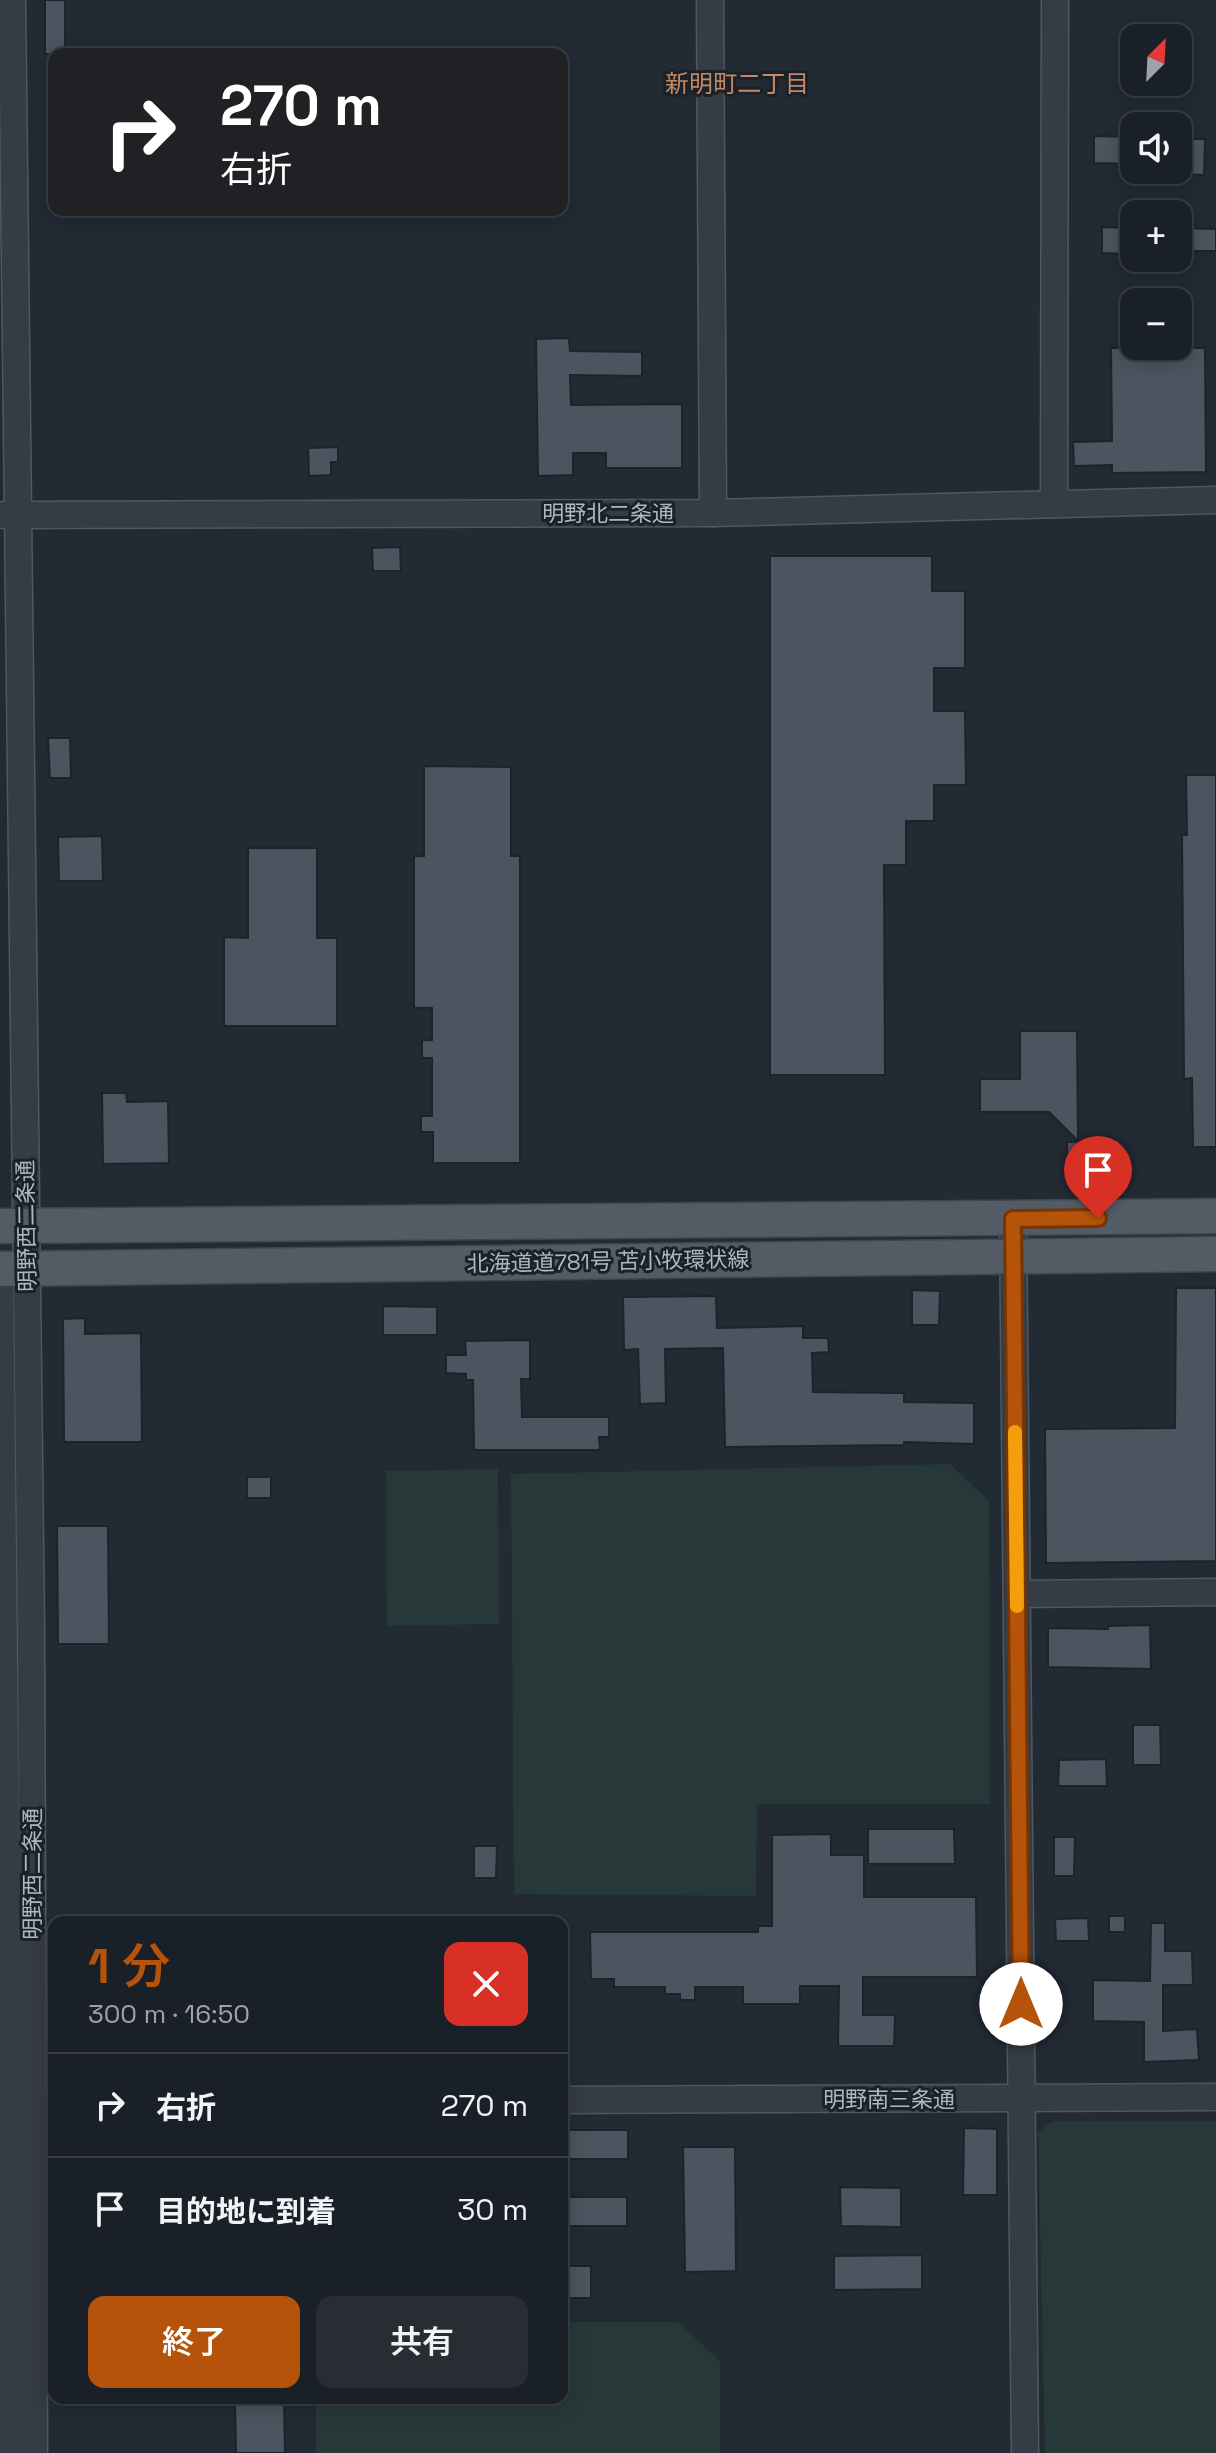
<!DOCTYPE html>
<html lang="ja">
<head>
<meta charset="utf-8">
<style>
	body { margin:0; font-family:"Space Grotesk","Noto Sans JP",sans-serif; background:#272d33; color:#f1f3f6; height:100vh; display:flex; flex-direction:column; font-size:30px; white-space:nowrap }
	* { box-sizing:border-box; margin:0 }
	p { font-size:26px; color:#9fa3a7 }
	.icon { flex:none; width:44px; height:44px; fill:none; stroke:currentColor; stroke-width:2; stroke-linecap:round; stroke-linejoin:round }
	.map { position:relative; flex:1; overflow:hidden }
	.sheet { position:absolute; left:48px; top:1916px; width:520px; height:488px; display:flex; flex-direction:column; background:#1a2027; border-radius:16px; box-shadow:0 4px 20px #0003,0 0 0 2px #383e44 }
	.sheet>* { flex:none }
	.guide { position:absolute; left:48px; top:48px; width:520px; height:168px; border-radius:16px; box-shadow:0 4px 20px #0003,0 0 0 2px #383e44; background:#202124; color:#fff; overflow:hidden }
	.needle { width:52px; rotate:24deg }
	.tools { position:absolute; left:1120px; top:24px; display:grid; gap:16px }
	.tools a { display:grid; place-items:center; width:72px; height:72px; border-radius:16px; background:#1a2027; box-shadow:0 4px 20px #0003,0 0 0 2px #383e44; font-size:40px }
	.pin { position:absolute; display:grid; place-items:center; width:68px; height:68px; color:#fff; margin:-82px -34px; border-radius:50% 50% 50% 0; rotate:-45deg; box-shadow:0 0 8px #0007 }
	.pin .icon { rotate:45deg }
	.me { position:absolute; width:88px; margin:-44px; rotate:0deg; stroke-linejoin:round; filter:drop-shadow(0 0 6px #0008) }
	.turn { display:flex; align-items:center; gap:28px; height:168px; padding:0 40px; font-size:36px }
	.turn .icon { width:104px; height:104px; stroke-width:2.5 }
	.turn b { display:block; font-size:56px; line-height:68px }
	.round { display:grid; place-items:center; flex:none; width:84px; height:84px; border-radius:16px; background:#272d33 }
	.overview { display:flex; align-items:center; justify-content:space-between; height:136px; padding:0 40px }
	h1 { font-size:48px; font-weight:600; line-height:60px; color:#b45309 }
	.primary-button { display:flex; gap:16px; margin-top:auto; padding:16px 40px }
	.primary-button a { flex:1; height:92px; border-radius:16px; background:#b45309; color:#fff; font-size:32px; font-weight:600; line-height:92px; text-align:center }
	.primary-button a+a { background:#272d33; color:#f1f3f6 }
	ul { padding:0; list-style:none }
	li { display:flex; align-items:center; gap:24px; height:104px; padding:0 40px; border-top:2px solid #383e44 }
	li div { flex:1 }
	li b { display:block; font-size:30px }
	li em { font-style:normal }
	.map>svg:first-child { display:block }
	.green { fill:#263837 }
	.building { fill:#4a555f; stroke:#1c232b; stroke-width:2 }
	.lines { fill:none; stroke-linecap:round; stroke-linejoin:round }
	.minor-casing { stroke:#4f575f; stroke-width:29 }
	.major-casing { stroke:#3e454e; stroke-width:37 }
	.minor { stroke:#353c45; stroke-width:26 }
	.major { stroke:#535b65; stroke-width:34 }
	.route-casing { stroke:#753606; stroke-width:20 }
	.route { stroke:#b45309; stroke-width:14 }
	.slow { stroke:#f59e0b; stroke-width:14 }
	.labels { text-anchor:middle; stroke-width:6; stroke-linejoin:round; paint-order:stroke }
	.street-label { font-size:22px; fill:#afb7c1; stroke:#1a2129 }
	.neighbourhood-label { font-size:24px; fill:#c68965; stroke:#1a2129 }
</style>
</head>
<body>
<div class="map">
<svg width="1216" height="2453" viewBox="0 0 1216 2453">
	<rect width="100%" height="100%" fill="#222a34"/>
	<!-- green -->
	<g class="green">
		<path d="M950,1464L989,1501L990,1804H757L756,1896L514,1894L511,1474Z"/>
		<path d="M498,1469L499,1624L387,1626L386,1471Z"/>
		<path d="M1053,2121H1216V2453H1045L1038,2132Z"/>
		<path d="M562,2322H678L720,2361V2453H316V2398H562Z"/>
	</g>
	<!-- building -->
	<g class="building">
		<rect x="45" y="0" width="20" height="54"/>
		<path d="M1094,136L1134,137V164L1094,163Z"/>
		<path d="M1178,139H1205L1204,175L1178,174Z"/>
		<path d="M1102,227L1134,228V254L1102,253Z"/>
		<path d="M1178,228L1216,229V251H1178Z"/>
		<path d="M569,338L570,351L642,352V376L570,375L571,405L682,404V468H606V453H573V475L538,476L536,339Z"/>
		<path d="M1111,348H1205L1206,472L1112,473V465L1074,466L1073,442L1112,441Z"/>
		<path d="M338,447V462H331V475L309,476L308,448Z"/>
		<path d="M400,547L401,571H373L372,548Z"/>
		<path d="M770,556H932V591H965V668H934V711H965L966,785H934V821H906V865H884L885,1075H770Z"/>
		<path d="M48,738H70L71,778H50Z"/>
		<path d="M424,766L511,767V856H520V1163H433V1132H421V1116H432V1058H422V1040H432V1008H414V856H424Z"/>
		<path d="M1186,775H1216V1147H1193L1192,1078L1184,1079L1182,835H1187Z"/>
		<path d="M102,836L103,881H59L58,837Z"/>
		<path d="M248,848H317V938H337V1026H224V937L248,938Z"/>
		<path d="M1020,1031H1077L1078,1141L1049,1112H980V1079H1020Z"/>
		<path d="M102,1093H126L127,1102L168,1101L169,1163L103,1164Z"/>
		<path d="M1102,1141L1103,1159L1067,1161V1142Z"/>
		<path d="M1176,1288H1216V1561L1046,1563L1045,1429L1175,1428Z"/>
		<path d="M912,1290L940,1291L939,1325H912Z"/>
		<path d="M716,1296L717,1328L803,1326V1338H828L829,1352L812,1353L813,1392L904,1393V1402L974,1403V1444L904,1442V1445L725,1447L723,1348L665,1349L666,1403L640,1404L638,1349L624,1350L623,1297Z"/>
		<path d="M383,1306L437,1307V1335H383Z"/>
		<path d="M85,1318V1334L141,1333L142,1442H64L63,1319Z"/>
		<path d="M530,1340V1379H521L522,1417H609V1437H599L600,1450H474L473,1380H466V1374L446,1373V1355H466L465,1341Z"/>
		<rect x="247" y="1477" width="24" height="21"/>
		<path d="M57,1526H108L109,1644H58Z"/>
		<path d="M1150,1625L1151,1669L1048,1667V1628L1108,1629V1626Z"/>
		<path d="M1133,1725H1160L1161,1765H1133Z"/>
		<path d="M1106,1759L1107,1786H1058L1059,1760Z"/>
		<path d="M868,1829H954L955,1864H868Z"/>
		<path d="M831,1834V1855H864V1897H976L977,1977H863V2015H895L894,2046H838L839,1986H800V2004H743V1987H695V2000H680V1994H665V1987H614V1979H591L590,1932H758V1926H772V1835Z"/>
		<path d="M1054,1837H1075L1074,1876H1054Z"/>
		<path d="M474,1846H497L496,1878H474Z"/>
		<rect x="1109" y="1916" width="16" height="16"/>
		<path d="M1088,1918L1089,1941H1056L1055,1919Z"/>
		<path d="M1151,1923H1165V1951H1192L1193,1985H1163V2031L1197,2029L1199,2060L1144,2062V2022L1093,2021V1980L1150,1981Z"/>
		<path d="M964,2128L997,2129V2195H963Z"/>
		<rect x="562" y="2130" width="66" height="29"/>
		<path d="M683,2147H735L736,2271L685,2272Z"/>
		<path d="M840,2187L901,2188V2227L841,2226Z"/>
		<rect x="562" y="2197" width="65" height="29"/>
		<path d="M922,2255V2289L834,2290V2256Z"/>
		<rect x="562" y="2266" width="29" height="32"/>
		<path d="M235,2398H284L285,2453H236Z"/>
	</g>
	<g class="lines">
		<defs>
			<g id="minor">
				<path d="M12,0L31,1630L34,2453"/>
				<path d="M710,0L713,513"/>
				<path d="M1054,504L1055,0"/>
				<path d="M4,515L713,513L1216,500"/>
				<path d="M1013,1219L1025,2453"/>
				<path d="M0,1265L8,2072V2453"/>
				<path d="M1017,1594L1216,1592"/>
				<path d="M562,2100L1216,2097"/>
			</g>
			<g id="major">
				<path d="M0,1226L1216,1216"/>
				<path d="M0,1269L1216,1254"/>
			</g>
		</defs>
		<!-- minor casing -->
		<use href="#minor" class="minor-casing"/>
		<!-- major casing -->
		<use href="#major" class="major-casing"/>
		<!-- minor -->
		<use href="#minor" class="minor"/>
		<!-- major -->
		<use href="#major" class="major"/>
	</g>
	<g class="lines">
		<defs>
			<path id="route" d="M1021,2004L1013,1219L1098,1218"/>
		</defs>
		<!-- route casing -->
		<use href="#route" class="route-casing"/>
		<!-- route -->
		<use href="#route" class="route"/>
		<!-- slow -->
		<path class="slow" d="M1015,1432L1017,1606"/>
	</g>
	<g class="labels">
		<!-- street labels -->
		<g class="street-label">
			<text x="608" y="521">明野北二条通</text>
			<text transform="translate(26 1226) rotate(-91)" y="8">明野西二条通</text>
			<text transform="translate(608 1261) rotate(-1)" y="8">北海道道781号 苫小牧環状線</text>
			<text transform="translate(32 1874) rotate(-90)" y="8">明野西二条通</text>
			<text x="889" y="2107">明野南三条通</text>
		</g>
		<!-- neighbourhood labels -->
		<g class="neighbourhood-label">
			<text x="737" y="92">新明町二丁目</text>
		</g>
	</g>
</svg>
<div class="tools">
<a><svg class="needle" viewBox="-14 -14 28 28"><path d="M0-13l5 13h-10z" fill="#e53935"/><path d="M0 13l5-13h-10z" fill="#9fa3a7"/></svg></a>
<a><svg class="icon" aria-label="sound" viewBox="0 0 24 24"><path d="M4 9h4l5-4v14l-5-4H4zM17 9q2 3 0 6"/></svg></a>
<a>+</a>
<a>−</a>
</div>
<div class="pin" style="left:1098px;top:1218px;background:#d93025"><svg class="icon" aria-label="arrive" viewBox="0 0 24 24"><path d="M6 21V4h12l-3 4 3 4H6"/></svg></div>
<svg class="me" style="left:1021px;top:2004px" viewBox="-20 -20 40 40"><circle r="19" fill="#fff"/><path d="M0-13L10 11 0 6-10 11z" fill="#b45309"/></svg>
<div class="guide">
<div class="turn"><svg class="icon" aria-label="right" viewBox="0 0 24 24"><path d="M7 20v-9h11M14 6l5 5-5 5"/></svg><div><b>270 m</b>右折</div></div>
</div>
<section class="sheet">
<div class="overview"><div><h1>1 分</h1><p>300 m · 16:50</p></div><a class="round" style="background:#d93025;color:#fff"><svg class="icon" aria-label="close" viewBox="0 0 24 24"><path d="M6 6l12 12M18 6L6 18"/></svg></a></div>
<ul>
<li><svg class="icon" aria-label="right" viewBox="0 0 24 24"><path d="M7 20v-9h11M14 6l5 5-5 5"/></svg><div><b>右折</b></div><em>270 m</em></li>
<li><svg class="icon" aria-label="arrive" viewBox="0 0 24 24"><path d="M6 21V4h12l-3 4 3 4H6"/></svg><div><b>目的地に到着</b></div><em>30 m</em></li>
</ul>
<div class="primary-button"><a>終了</a><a>共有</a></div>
</section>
</div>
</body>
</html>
